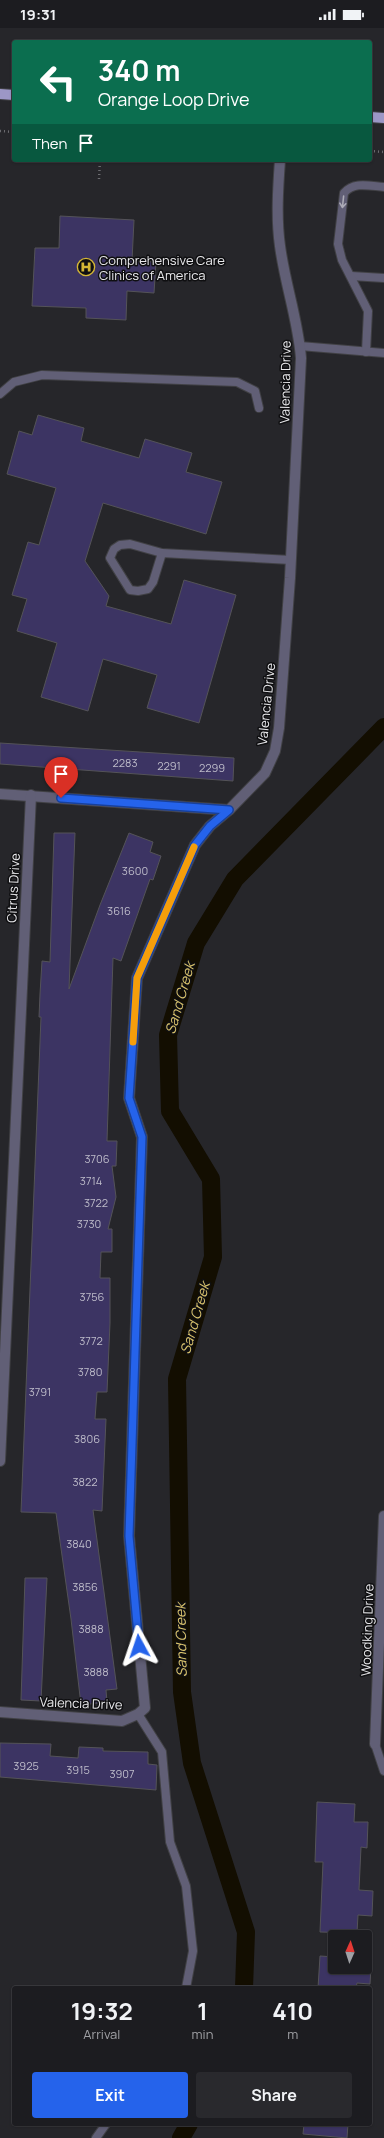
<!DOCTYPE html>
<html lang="en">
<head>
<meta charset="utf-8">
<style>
	body { margin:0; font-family:Manrope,sans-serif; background:#29292d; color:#f1f3f6; height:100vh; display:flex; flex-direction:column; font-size:15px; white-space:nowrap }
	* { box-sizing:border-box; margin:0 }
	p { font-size:13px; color:#a0a1a5 }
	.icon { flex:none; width:22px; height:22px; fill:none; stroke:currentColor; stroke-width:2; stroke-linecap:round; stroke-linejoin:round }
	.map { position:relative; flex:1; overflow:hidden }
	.drawer { position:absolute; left:12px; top:1958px; width:360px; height:140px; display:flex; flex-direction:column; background:#1c1c20; border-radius:4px; box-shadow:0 1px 3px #0004,0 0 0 1px #3a3a3e }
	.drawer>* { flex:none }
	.guide { position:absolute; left:12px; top:12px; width:360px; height:122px; border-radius:4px; box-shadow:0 1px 3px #0004,0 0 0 1px #3a3a3e; background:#0b6e4f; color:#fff; overflow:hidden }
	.needle { width:26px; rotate:3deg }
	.tools { position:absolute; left:328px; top:1902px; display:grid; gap:8px }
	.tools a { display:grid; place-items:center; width:44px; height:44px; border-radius:4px; background:#1c1c20; box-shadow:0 1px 3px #0004,0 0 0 1px #3a3a3e; font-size:20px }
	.pin { position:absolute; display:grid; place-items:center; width:34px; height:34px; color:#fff; margin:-41px -17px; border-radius:50% 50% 50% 0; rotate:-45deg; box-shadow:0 0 4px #0007 }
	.pin .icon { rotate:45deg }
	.me { position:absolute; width:44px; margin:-22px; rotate:355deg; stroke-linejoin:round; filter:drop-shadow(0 0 3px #0008) }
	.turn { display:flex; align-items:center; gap:14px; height:84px; padding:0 20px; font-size:18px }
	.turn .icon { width:52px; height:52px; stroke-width:2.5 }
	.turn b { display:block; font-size:28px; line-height:34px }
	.then { display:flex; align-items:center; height:38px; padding:0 20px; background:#0003; gap:8px; font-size:15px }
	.eta { display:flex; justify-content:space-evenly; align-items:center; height:68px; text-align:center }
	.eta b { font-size:24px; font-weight:700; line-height:28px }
	.primary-button { display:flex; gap:8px; margin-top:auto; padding:8px 20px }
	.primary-button a { flex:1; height:46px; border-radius:4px; background:#2563eb; color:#fff; font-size:16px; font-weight:700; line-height:46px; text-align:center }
	.primary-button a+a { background:#29292d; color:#f1f3f6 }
	.status { display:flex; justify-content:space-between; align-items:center; height:28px; padding:0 20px; background:#1c1c20; direction:ltr }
	.status svg { height:11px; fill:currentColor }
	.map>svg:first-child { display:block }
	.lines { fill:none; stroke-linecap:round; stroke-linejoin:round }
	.canal { stroke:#130e01; stroke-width:18 }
	.building { fill:#3c3463; stroke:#545358 }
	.service-casing { stroke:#414145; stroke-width:10 }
	.minor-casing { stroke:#414145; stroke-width:12 }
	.primary-casing { stroke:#414145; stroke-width:12 }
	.path { stroke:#6d6d71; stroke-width:2.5; stroke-dasharray:1 3; stroke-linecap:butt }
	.service { stroke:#615f76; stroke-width:8 }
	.minor { stroke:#615f76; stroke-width:10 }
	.primary { stroke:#9c97c6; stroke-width:10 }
	.oneway { stroke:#acabb7 }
	.route-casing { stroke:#184099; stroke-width:10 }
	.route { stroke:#2563eb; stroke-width:7 }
	.slow { stroke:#f59e0b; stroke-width:7 }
	.labels { text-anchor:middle; stroke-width:3; stroke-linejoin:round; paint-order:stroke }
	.number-label { font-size:11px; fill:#bebcca }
	.poi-label { font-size:13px; fill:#e9e9ec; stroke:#0f0f11; text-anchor:start }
	.street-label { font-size:13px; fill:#e9e9ec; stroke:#0f0f11 }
	.water-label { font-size:14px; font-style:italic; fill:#dcc56e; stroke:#0f0f11 }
</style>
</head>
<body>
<div class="status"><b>19:31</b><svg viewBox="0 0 49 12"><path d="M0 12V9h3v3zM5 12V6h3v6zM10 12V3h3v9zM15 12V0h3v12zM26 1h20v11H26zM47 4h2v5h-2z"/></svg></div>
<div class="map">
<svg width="384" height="2110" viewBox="0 0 384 2110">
	<rect width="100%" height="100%" fill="#26262a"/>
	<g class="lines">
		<!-- canal -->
		<g class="canal">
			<path d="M244,1960L246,1904L192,1735L182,1664L177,1351L213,1229L211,1151L170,1083L168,1007L196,915L235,851L384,699"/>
			<path d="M181,2110L189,2096"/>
		</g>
	</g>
	<!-- building -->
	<g class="building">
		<path d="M60,188L134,192L132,233L156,234L154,265L127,263L126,292L86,290V280L32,278L35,220H59Z"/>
		<path d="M38,387L84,400L81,413L139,430L145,411L192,425L186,444L222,454L206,506L103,475L85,533L109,568L106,578L171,596L184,552L236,567L199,695L147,680L157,647L103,631L88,683L41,669L57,615L17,603L27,571L12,567L28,514L39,517L56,460L7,446L19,403L32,407Z"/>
		<path d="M0,715L234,730L233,753L0,736Z"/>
		<path d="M54,805H75L69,961L100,877L129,805L153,814L150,824L161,828L153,852L150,851L121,933L113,930L107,1113H117L116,1138H112L116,1169L108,1201H112V1224H101L100,1250H110V1295L107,1364H97L95,1391H106L102,1483L93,1482L117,1661L106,1662L107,1674L81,1677L71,1591L56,1485L21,1484L41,989H39L40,966L42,933L50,934Z"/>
		<path d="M25,1550H47L41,1673L21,1672Z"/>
		<path d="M0,1715L51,1716L50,1728L78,1730L79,1719L103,1720V1723L148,1724V1736L157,1737L156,1762L0,1749Z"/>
		<path d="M317,1774L355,1776L354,1794H368L367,1820L361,1819L359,1862L373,1863L372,1888L358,1887L357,1905L320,1904L323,1834H315Z"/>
		<path d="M320,1928L335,1929V1939H371L370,1956L357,1955L356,1960H318Z"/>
		<path d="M304,2096H348L347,2110L303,2106Z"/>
	</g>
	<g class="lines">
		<defs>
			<g id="service">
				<path d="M351,248L384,250"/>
				<path d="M300,318L384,325"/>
				<path d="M366,324L368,283L342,232L338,216L344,165C354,153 370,158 384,159"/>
				<path d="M0,366L14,354L42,347L237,354L255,363L259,380"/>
				<path d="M162,525L153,554L148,561L138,563L130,562L110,530L114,521L120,517L130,516L162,525L291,532"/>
				<path d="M138,1686L162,1724L170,1814L186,1858L193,1923L186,1960"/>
				<path d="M375,1716L384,1743"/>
				<path d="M96,2110L106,2096"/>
			</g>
			<g id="minor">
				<path d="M0,766L229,782"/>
				<path d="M0,1433L31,767"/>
				<path d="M0,1684L122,1693L138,1686L145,1680L129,1508L142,1109L129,1070L137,950L195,817L210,798L229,782L265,745L275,723L279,700L290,550L301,330C298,292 285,256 280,218C276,190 278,160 280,132"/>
				<path d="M375,1716L384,1488"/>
			</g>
			<g id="primary">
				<path d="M0,66L14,67"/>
				<path d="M370,89L384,90"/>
			</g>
		</defs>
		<!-- service casing -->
		<use href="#service" class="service-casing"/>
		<!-- minor casing -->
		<use href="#minor" class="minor-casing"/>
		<!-- primary casing -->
		<use href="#primary" class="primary-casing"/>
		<!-- path -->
		<g class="path">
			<path d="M0,103L14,104"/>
			<path d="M370,123L384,124"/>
			<path d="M99,151L100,132"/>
		</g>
		<!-- service -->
		<use href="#service" class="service"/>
		<!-- minor -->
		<use href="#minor" class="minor"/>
		<!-- primary -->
		<use href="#primary" class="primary"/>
	</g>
	<!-- one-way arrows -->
	<defs><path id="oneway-shaft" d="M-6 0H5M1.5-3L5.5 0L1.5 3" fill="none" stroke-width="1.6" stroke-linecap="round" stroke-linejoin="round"/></defs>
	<use class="oneway" href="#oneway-shaft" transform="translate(343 174) rotate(96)"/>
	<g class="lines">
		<defs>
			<path id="route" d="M61,770L229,782L210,798L195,817L137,950L129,1070L142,1109L129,1508L139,1618"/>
		</defs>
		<!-- route casing -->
		<use href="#route" class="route-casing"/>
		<!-- route -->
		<use href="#route" class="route"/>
		<!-- slow -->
		<path class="slow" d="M133,1014L137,950L194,819"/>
	</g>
	<!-- icons -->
	<defs>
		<symbol id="hospital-ring" viewBox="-11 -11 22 22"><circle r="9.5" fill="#0f0f11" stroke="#d4b635" stroke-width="1.5"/><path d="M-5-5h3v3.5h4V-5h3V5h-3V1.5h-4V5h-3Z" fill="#d4b635"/></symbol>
	</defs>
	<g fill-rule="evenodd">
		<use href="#hospital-ring" x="76" y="229" width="20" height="20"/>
	</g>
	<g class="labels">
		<!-- number labels -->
		<g class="number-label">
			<text x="125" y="739">2283</text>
			<text x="169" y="742">2291</text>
			<text x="212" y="744">2299</text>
			<text x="135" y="847">3600</text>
			<text x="119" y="887">3616</text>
			<text x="97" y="1135">3706</text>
			<text x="91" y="1157">3714</text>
			<text x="96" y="1179">3722</text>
			<text x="89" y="1200">3730</text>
			<text x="92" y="1273">3756</text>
			<text x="91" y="1317">3772</text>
			<text x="90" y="1348">3780</text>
			<text x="40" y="1368">3791</text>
			<text x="87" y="1415">3806</text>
			<text x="85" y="1458">3822</text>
			<text x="79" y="1520">3840</text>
			<text x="85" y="1563">3856</text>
			<text x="91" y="1605">3888</text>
			<text x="96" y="1648">3888</text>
			<text x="26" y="1742">3925</text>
			<text x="78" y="1746">3915</text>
			<text x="122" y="1750">3907</text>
		</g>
		<!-- poi labels -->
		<g class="poi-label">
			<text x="99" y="237">Comprehensive Care<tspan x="99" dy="15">Clinics of America</tspan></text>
		</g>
		<!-- street labels -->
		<g class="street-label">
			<text transform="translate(285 354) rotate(-89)" y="5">Valencia Drive</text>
			<text transform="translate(266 676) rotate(-84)" y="5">Valencia Drive</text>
			<text transform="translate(13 860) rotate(-87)" y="5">Citrus Drive</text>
			<text transform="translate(367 1602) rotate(-88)" y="5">Woodking Drive</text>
			<text transform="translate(81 1675) rotate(2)" y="5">Valencia Drive</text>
		</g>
		<!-- water labels -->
		<g class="water-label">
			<text transform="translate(180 970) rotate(-74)" y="5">Sand Creek</text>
			<text transform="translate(195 1290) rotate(-74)" y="5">Sand Creek</text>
			<text transform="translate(181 1612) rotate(-91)" y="5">Sand Creek</text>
		</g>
	</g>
</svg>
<div class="tools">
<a><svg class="needle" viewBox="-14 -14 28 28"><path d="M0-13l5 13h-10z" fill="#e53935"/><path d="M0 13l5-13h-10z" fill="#a0a1a5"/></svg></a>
</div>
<div class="pin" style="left:61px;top:770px;background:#d93025"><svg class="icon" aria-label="arrive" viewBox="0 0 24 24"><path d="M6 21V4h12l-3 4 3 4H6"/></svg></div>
<svg class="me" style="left:139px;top:1618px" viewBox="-20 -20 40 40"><path d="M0-17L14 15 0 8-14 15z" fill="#2563eb" stroke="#fff" stroke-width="4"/></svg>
<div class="guide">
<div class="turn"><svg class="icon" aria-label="left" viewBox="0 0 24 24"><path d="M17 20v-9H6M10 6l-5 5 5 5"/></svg><div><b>340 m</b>Orange Loop Drive</div></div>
<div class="then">Then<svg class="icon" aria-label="arrive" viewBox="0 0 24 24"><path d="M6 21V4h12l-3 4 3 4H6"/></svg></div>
</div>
<section class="drawer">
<div class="eta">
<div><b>19:32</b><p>Arrival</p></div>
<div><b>1</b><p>min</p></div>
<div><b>410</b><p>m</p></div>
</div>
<div class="primary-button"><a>Exit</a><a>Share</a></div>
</section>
</div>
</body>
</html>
